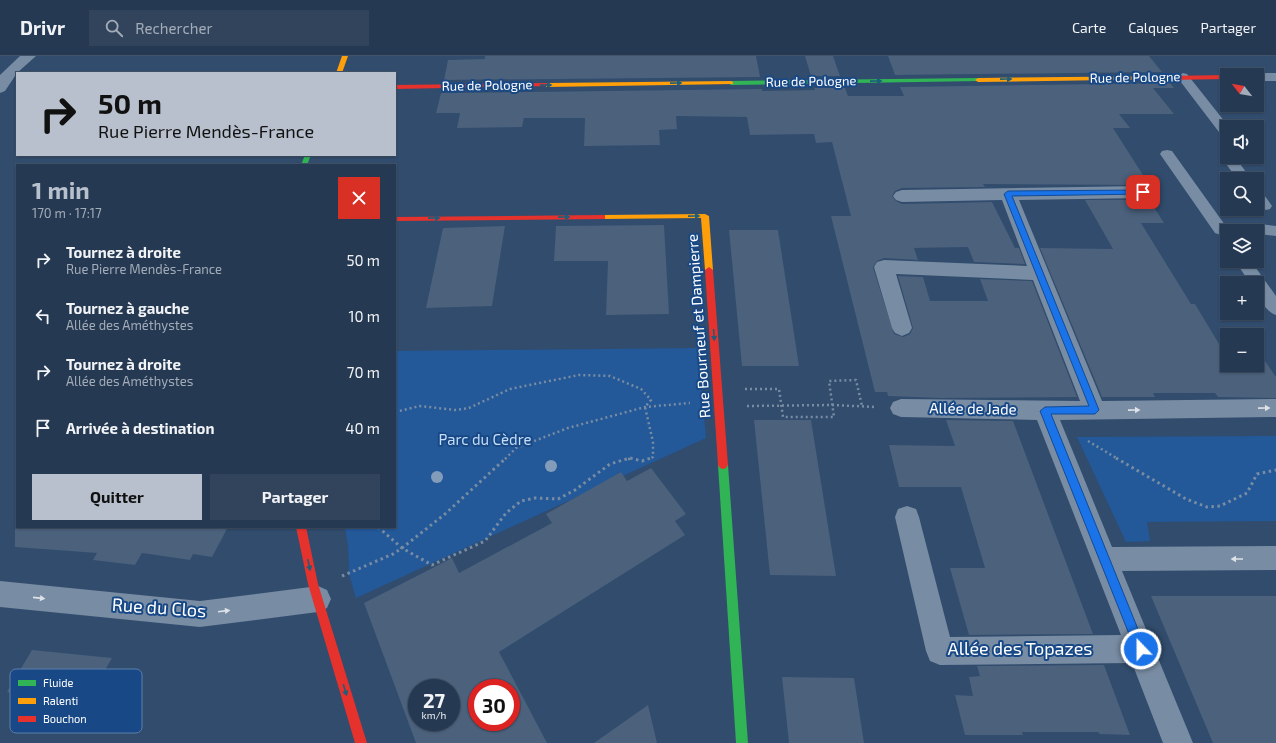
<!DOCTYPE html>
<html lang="fr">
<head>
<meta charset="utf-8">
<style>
	body { margin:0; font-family:"Exo 2",sans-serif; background:#31445c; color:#f1f3f6; height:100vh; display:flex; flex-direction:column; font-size:15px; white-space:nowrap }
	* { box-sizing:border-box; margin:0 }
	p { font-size:13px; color:#a3acb8 }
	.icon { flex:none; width:22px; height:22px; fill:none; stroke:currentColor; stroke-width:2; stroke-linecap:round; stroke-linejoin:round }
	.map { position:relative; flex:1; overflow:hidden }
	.panel { position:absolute; left:16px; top:108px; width:380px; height:364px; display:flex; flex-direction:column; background:#253952; border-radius:0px; box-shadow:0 1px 3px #0004,0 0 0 1px #425369 }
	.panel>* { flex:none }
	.banner { position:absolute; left:16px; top:16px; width:380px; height:84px; border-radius:0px; box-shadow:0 1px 3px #0004,0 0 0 1px #425369; background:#b7c0cc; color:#111; overflow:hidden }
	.needle { width:26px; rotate:301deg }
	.fabs { position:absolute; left:1220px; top:12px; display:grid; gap:8px }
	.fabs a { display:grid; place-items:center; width:44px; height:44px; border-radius:0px; background:#253952; box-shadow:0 1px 3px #0004,0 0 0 1px #425369; font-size:20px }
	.speed { position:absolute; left:408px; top:623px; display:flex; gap:8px; font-size:20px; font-weight:700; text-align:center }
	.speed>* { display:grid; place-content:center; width:52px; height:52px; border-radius:50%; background:#253952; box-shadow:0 1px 3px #0004,0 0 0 1px #425369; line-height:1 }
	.speed small { font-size:10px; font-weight:400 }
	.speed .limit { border:6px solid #d22; background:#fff; color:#111 }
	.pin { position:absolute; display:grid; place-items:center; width:34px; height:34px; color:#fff; margin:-17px; border-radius:8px; box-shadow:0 2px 6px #0006 }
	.me { position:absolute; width:44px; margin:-22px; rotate:338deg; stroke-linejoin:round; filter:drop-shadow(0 0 3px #0008) }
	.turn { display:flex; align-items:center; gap:14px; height:84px; padding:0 16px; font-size:18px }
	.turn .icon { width:52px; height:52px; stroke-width:2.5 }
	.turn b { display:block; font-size:28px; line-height:34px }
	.round { display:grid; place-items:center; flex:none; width:42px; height:42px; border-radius:0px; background:#31445c }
	.head { display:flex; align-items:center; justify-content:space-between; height:68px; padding:0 16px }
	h1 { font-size:24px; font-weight:700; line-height:30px; color:#b7c0cc }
	.primary-button { display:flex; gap:8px; margin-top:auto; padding:8px 16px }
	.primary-button a { flex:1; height:46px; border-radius:0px; background:#b7c0cc; color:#111; font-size:16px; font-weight:700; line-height:46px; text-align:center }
	.primary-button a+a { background:#31445c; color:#f1f3f6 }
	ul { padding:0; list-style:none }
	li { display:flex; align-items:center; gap:12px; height:56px; padding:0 16px }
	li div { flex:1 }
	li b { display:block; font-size:15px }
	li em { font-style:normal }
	header { display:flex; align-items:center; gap:24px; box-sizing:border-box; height:56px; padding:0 20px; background:#253952; border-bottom:1px solid #425369 }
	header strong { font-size:19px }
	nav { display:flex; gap:22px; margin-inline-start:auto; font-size:14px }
	.search { width:280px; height:36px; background:#31445c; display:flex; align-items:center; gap:10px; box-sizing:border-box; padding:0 14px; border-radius:0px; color:#a3acb8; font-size:15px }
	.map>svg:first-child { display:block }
	.green { fill:#235899 }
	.building { fill:#4b617c; fill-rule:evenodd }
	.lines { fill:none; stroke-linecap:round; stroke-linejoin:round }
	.path-far1 { stroke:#788ca3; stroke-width:2.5; stroke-dasharray:2 3; stroke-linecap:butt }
	.path { stroke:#788ca3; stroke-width:3; stroke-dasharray:2.5 3.5; stroke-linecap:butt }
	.lane { fill:#788ca3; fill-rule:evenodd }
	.street { fill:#788ca3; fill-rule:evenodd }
	.fast { fill:#30b455; fill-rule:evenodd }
	.slow { fill:#ff9f0a; fill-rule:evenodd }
	.jam { fill:#e5322d; fill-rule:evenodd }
	.tree { fill:#829cba }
	.oneway { fill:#1d5e7c }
	.oneway2 { fill:#dde2e8 }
	.route { fill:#1a73e8; stroke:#114b97 }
	.labels { text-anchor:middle; stroke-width:4; stroke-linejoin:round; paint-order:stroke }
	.far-street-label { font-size:13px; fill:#fff; stroke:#184986 }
	.street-label { font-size:15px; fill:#fff; stroke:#184986 }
	.park-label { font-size:15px; fill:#c4ddf9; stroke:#184986 }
	.near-street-label { font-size:18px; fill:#fff; stroke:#184986 }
	.key { fill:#184986; stroke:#5d80aa; stroke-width:1 }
	.key-label { font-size:11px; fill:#fff }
</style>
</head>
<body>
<header>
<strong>Drivr</strong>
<div class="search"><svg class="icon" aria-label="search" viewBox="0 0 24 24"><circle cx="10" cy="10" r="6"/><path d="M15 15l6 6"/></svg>Rechercher</div>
<nav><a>Carte</a><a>Calques</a><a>Partager</a></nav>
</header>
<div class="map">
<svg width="1276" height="687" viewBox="0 0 1276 687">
	<rect width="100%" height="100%" fill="#314c6d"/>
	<!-- green -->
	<g class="green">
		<path d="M698,292L706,382L356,542L349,518L348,490L345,471H395V295Z"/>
		<path d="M1276,380V465L1147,466L1150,485L1126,486L1077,381Z"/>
	</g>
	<!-- building -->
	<g class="building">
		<path d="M485,0H756L760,21L444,24L448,4L485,3Z"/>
		<path d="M805,0H833L840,20H811Z"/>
		<path d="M888,0H1149L1162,16L895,19Z"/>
		<path d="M1170,27L1174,32H1153L1174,58H1119L1130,72H1113L1143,119H1134L1140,129L983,128L985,131L902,132L895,135L892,140L896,145L902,148L992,146L1015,192H1019L1025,208L974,206L968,191L914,192L918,204L884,202L877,205L873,211L894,278L903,281L910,278L913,272L898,220L923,221L930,245H988L980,223L1032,225L1077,341L940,342L888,340L887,336H875L831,160H851L832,86L816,87L814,78L750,79L747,61L676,60L677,73L659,74L660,89L584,90L585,62H524L522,71L457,72L460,57H436L441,37L762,33V35L815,34L814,32H845L848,40H904L900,31Z"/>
		<path d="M1148,142L1164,167H1141L1191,248H1195L1227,301V309H1257V302H1263L1276,321V342L1218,341L1215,337H1153L1155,341H1102L1040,192L1113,193L1085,144H1143Z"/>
		<path d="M664,169L669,258L606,259L608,205H554L556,170Z"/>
		<path d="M505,170L492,250L426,252L443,172Z"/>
		<path d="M729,174H778L799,310H742Z"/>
		<path d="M754,364H811L836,520L770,519Z"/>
		<path d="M946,364L1013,365L1093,578L969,579L950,512H985L961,431H899L889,389L955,390Z"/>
		<path d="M651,412L686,458L675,465L685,479L499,596L547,687H416L364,547L452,502L459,517L552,467L546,458L621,416L627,425ZM417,632H451V666H417ZM477,632H511V666H477Z"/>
		<path d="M15,471H228L212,501L193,498L190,504L142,497L135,509L93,504L97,497L15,491Z"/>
		<path d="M1151,540H1276V687H1213Z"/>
		<path d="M32,594L112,602L86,647L7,636Z"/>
		<path d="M1104,609L1130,679L1100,678L1098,676H1022L1023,679H965L955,639L973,640L969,621L980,620L977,610Z"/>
		<path d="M782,621L854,622L864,687H789Z"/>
		<path d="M648,649L657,687H594Z"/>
	</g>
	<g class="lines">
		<!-- path-far1 -->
		<g class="path-far1">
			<path d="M745,333H779L783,361H834L829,325L856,324L862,350"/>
			<path d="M747,350L833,349L876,351"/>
			<path d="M395,356L420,350L455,354L469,352L510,333L579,319L610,320L641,333L651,344L645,351L653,386V401L649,403"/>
			<path d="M1088,385L1118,403"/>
			<path d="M505,403L516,392L568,372L645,351L690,347"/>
			<path d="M628,403H632"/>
		</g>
		<!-- path -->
		<g class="path">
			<path d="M1116,402L1186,443L1207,451L1220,450L1247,437L1257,418L1276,414"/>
			<path d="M378,471L402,492L432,509L485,485L506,457L521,445L535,442L558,443L575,434L610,408L630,402L642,405L651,402"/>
			<path d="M342,520L393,498L402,492L445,458L506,402"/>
		</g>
		<!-- lane -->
		<g class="lane">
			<path d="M1183,17L1187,18L1229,71H1227V81L1222,80L1177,21Z"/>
			<path d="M1167,94L1172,95L1225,169L1253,167L1276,170V180L1257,178V175H1227V181L1215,177L1160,98L1162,95Z"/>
			<path d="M1227,101H1241L1238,105L1251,123H1237L1224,105Z"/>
			<path d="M1257,135C1264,137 1268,144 1272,150L1270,153C1256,157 1257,146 1257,135Z"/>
			<path d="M1235,205H1251L1276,240V259C1264,255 1257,239 1257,227H1250Z"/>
		</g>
		<!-- street -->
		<g class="street">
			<path d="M20,0H36L17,17L5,35L0,37V19Z"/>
			<path d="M1257,17H1276V25H1257V19H1251Z"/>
			<path d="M1143,130L1149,132L1152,136L1149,140L1143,142L1019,144L1102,345L1276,343V361L1060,364L1112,491L1276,490V514L1122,515L1193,687H1163L1132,607L940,609L930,605L926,595L895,461L898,453L907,450L916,453L919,461L950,581L1121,579L1037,364L901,361L893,358L890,352L893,346L901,343L1080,345L1033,224L896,218L912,272L909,277L902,280L895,277L892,272L874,211L877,206L884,204L1027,210L1002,144L902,146L896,144L893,140L896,136L902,134Z"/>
			<path d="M0,525L200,545L318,530L327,534L331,543L327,552L318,556L200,571L0,551Z"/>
		</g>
		<!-- fast -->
		<g class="fast">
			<path d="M978,22L981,24L980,25L731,29L728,27L731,25Z"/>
			<path d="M305,99H311L307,109H301Z"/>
			<path d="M723,405L726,406L728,409L748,687H736L718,409L720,406Z"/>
		</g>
		<!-- slow -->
		<g class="slow">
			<path d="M342,0H348L342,17H336Z"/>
			<path d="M1168,20L1171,22L1170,23L978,26L975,24L978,22Z"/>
			<path d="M731,25L733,26V28L547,31L544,29L547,27Z"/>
			<path d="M705,158L709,160L713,214L709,217L705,214L701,162L602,163L598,161L602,159Z"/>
		</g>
		<!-- jam -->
		<g class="jam">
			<path d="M1227,19V23L1168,24L1165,22L1168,20Z"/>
			<path d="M547,27L550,29L549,30L395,33V29Z"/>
			<path d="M602,159H605V163L395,165V161Z"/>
			<path d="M709,211L713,214L728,409L726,412L723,413L720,412L718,409L705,214Z"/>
			<path d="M296,471H306L318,528L367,687H355L308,528Z"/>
		</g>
	</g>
	<!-- trees -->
	<g class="tree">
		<circle cx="551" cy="410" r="6"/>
		<circle cx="437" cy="421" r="6"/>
	</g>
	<!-- one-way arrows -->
	<defs><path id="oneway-solid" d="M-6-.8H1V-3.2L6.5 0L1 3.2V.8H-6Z"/></defs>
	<g class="oneway">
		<use href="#oneway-solid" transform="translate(1006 23) rotate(-1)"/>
		<use href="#oneway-solid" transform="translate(876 25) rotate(-1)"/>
		<use href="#oneway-solid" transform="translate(676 27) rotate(-1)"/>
		<use href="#oneway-solid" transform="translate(546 29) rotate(-1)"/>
		<use href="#oneway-solid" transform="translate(694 160) rotate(-1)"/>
		<use href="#oneway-solid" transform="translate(564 161) rotate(-1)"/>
		<use href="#oneway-solid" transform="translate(434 162) rotate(-1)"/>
		<use href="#oneway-solid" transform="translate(714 279) rotate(86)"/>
		<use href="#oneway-solid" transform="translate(309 509) rotate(78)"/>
		<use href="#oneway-solid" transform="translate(345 634) rotate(73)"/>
	</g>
	<g class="oneway2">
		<use href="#oneway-solid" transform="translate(1264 352) rotate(-1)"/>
		<use href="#oneway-solid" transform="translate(1134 354) rotate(-1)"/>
		<use href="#oneway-solid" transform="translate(1237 503) rotate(180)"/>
		<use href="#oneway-solid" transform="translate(39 542) rotate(6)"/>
		<use href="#oneway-solid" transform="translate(224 555) rotate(-7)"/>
	</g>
	<!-- route -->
	<path class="route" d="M1143,134L1145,135V138L1012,140L1099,354L1095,358H1051L1146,593L1145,597L1141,599L1137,597L1135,593L1040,355L1045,351L1089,350L1004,138L1008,135Z"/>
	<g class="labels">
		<!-- far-street labels -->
		<g class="far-street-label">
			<text transform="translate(1135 21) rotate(-1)" y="5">Rue de Pologne</text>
			<text transform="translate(811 25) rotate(-1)" y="5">Rue de Pologne</text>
			<text transform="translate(487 29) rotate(-1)" y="5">Rue de Pologne</text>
		</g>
		<!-- street labels -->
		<g class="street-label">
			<text transform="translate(699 270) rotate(-94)" y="5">Rue Bourneuf et Dampierre</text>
			<text transform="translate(973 353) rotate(1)" y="5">Allée de Jade</text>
		</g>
		<!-- park labels -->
		<g class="park-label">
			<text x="485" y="389">Parc du Cèdre</text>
		</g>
		<!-- near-street labels -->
		<g class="near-street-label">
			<text transform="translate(159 552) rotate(4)" y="6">Rue du Clos</text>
			<text x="1020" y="599">Allée des Topazes</text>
		</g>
	</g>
	<!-- legend -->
	<rect x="10" y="613" width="132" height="64" rx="6" class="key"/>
	<rect x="18" y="624" width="18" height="6" fill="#30b455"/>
	<rect x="18" y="642" width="18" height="6" fill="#ff9f0a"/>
	<rect x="18" y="660" width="18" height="6" fill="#e5322d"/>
	<g class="key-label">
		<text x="43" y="631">Fluide</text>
		<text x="43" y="649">Ralenti</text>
		<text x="43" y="667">Bouchon</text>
	</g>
</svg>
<div class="fabs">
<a><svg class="needle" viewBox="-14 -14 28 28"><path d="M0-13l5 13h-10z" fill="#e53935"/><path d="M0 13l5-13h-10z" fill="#a3acb8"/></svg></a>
<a><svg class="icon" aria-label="sound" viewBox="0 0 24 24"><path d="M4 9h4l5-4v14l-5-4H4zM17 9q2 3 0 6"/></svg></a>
<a><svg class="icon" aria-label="search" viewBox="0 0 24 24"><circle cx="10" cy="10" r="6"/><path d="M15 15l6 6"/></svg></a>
<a><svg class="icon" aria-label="layers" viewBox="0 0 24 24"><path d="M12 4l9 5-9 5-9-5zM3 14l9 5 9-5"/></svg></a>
<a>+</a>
<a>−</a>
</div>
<div class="speed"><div>27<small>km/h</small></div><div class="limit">30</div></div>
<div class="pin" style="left:1143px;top:136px;background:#d93025"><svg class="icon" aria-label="arrive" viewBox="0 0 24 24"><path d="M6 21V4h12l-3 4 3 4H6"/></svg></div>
<svg class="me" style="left:1141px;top:593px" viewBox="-20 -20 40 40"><circle r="17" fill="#1a73e8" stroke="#fff" stroke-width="3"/><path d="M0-11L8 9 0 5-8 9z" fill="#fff"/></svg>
<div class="banner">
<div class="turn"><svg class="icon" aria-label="right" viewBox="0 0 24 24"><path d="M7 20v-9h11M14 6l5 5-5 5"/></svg><div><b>50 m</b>Rue Pierre Mendès-France</div></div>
</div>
<section class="panel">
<div class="head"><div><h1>1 min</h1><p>170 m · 17:17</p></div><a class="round" style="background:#d93025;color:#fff"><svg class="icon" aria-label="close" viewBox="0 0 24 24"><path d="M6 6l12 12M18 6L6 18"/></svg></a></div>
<ul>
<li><svg class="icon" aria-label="right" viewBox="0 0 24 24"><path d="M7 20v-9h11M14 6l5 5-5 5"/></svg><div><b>Tournez à droite</b><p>Rue Pierre Mendès-France</p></div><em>50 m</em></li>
<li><svg class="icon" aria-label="left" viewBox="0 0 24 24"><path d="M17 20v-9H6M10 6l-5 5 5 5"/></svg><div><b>Tournez à gauche</b><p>Allée des Améthystes</p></div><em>10 m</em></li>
<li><svg class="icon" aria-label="right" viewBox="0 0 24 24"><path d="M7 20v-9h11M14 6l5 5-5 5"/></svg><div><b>Tournez à droite</b><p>Allée des Améthystes</p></div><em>70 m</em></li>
<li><svg class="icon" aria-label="arrive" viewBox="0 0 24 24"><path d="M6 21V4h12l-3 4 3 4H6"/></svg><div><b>Arrivée à destination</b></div><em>40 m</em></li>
</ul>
<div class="primary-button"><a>Quitter</a><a>Partager</a></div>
</section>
</div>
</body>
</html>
